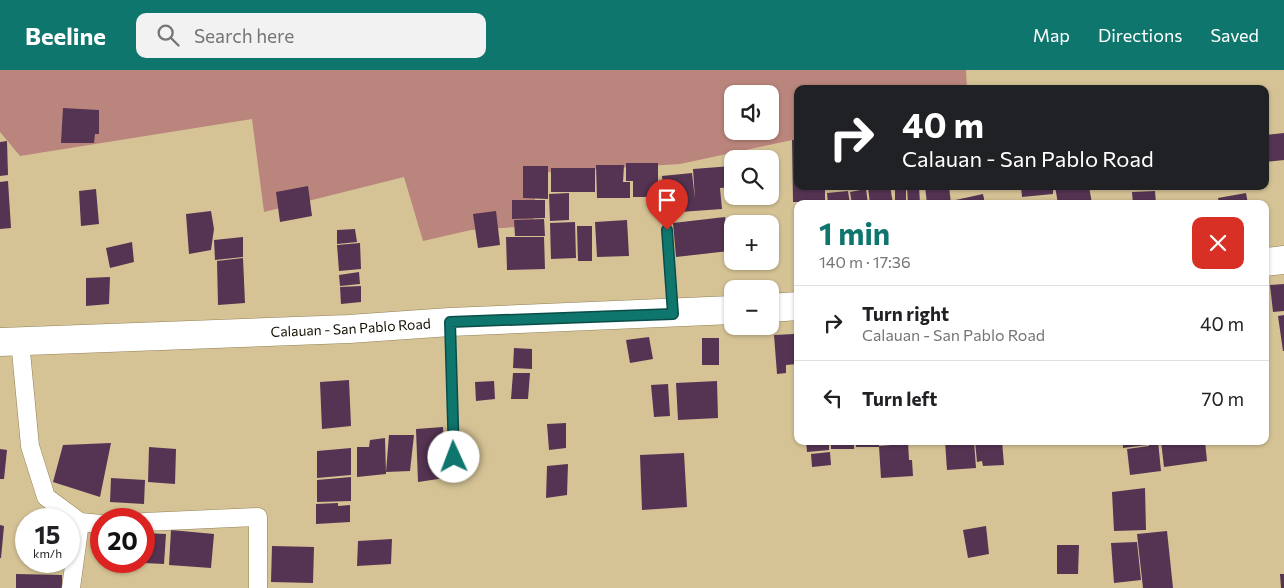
<!DOCTYPE html>
<html lang="en">
<head>
<meta charset="utf-8">
<style>
	body { margin:0; font-family:Commissioner,sans-serif; background:#f2f2f2; color:#202124; height:100vh; display:flex; flex-direction:column; font-size:19px; white-space:nowrap }
	* { box-sizing:border-box; margin:0 }
	p { font-size:16px; color:#757577 }
	.icon { flex:none; width:28px; height:28px; fill:none; stroke:currentColor; stroke-width:2; stroke-linecap:round; stroke-linejoin:round }
	.map { position:relative; flex:1; overflow:hidden }
	.side { position:absolute; left:794px; top:130px; width:475px; height:245px; display:flex; flex-direction:column; background:#fff; border-radius:10px; box-shadow:0 1px 4px #0004 }
	.side>* { flex:none }
	.top-card { position:absolute; left:794px; top:15px; width:475px; height:105px; border-radius:10px; box-shadow:0 1px 4px #0004; background:#202124; color:#fff; overflow:hidden }
	.tools { position:absolute; left:724px; top:15px; display:grid; gap:10px }
	.tools a { display:grid; place-items:center; width:55px; height:55px; border-radius:10px; background:#fff; box-shadow:0 1px 4px #0004; font-size:25px }
	.speed { position:absolute; left:15px; top:438px; display:flex; gap:10px; font-size:25px; font-weight:700; text-align:center }
	.speed>* { display:grid; place-content:center; width:65px; height:65px; border-radius:50%; background:#fff; box-shadow:0 1px 4px #0004; line-height:1 }
	.speed small { font-size:12px; font-weight:400 }
	.speed .limit { border:8px solid #d22; background:#fff; color:#111 }
	.pin { position:absolute; display:grid; place-items:center; width:42px; height:42px; color:#fff; margin:-51px -21px; border-radius:50% 50% 50% 0; rotate:-45deg; box-shadow:0 0 5px #0007 }
	.pin .icon { rotate:45deg }
	.me { position:absolute; width:55px; margin:-28px; rotate:358deg; stroke-linejoin:round; filter:drop-shadow(0 0 4px #0008) }
	.turn { display:flex; align-items:center; gap:18px; height:105px; padding:0 25px; font-size:22px }
	.turn .icon { width:65px; height:65px; stroke-width:2.5 }
	.turn b { display:block; font-size:35px; line-height:42px }
	.round { display:grid; place-items:center; flex:none; width:52px; height:52px; border-radius:10px; background:#f2f2f2 }
	.head { display:flex; align-items:center; justify-content:space-between; height:85px; padding:0 25px }
	h1 { font-size:30px; font-weight:700; line-height:38px; color:#0f766e }
	ul { padding:0; list-style:none }
	li { display:flex; align-items:center; gap:15px; height:75px; padding:0 25px; border-top:1px solid #e0e0e0 }
	li div { flex:1 }
	li b { display:block; font-size:19px }
	li em { font-style:normal }
	header { display:flex; align-items:center; gap:30px; box-sizing:border-box; height:70px; padding:0 25px; background:#0f766e; color:#fff }
	header strong { font-size:24px }
	nav { display:flex; gap:28px; margin-inline-start:auto; font-size:18px }
	.search { width:350px; height:45px; background:#f2f2f2; display:flex; align-items:center; gap:12px; box-sizing:border-box; padding:0 18px; border-radius:10px; color:#757577; font-size:19px }
	.map>svg:first-child { display:block }
	.green { fill:#ba857c; fill-rule:evenodd }
	.building { fill:#543452 }
	.lines { fill:none; stroke-linecap:round; stroke-linejoin:round }
	.service-casing { stroke:#928155; stroke-width:10 }
	.minor-casing { stroke:#928155; stroke-width:19 }
	.primary-casing { stroke:#928155; stroke-width:29 }
	.service { stroke:#fff; stroke-width:9 }
	.minor { stroke:#fff; stroke-width:18 }
	.primary { stroke:#fff; stroke-width:28 }
	.route-casing { stroke:#0a4d48; stroke-width:12 }
	.route { stroke:#0f766e; stroke-width:9 }
	.labels { text-anchor:middle; stroke-width:5; stroke-linejoin:round; paint-order:stroke }
	.street-label { font-size:14px; fill:#150f01; stroke:#d5c395 }
</style>
</head>
<body>
<header>
<strong>Beeline</strong>
<div class="search"><svg class="icon" aria-label="search" viewBox="0 0 24 24"><circle cx="10" cy="10" r="6"/><path d="M15 15l6 6"/></svg>Search here</div>
<nav><a>Map</a><a>Directions</a><a>Saved</a></nav>
</header>
<div class="map">
<svg width="1284" height="518" viewBox="0 0 1284 518">
	<rect width="100%" height="100%" fill="#d5c395"/>
	<!-- green -->
	<path class="green" d="M0,0H966L967,19H798L797,69L680,94L537,103L533,156L471,160L423,171L404,107L264,142L252,49L20,86L0,62ZM732,24H770V61H732Z"/>
	<!-- building -->
	<g class="building">
		<path d="M63,38L99,40V64H95L94,73H61Z"/>
		<path d="M1284,63V90L1265,92V65Z"/>
		<path d="M792,70H798V116H825V132H793Z"/>
		<path d="M7,71L8,105L0,106V72Z"/>
		<path d="M626,93H658V127H633V111H626Z"/>
		<path d="M596,95H624L623,112H630V128H597Z"/>
		<path d="M523,96H548V129L523,128Z"/>
		<path d="M732,96V117L720,118L722,139L666,143L662,106L692,103L695,129L693,99Z"/>
		<rect x="551" y="98" width="44" height="24"/>
		<path d="M8,111L11,158L0,159V112Z"/>
		<path d="M308,116L312,146L280,152L276,122Z"/>
		<path d="M890,116L893,134H870L868,117Z"/>
		<rect x="895" y="116" width="11" height="18"/>
		<path d="M916,116H919L920,134H908L907,117Z"/>
		<path d="M925,116H949L951,134H927Z"/>
		<path d="M1021,116H1053V124L1022,127Z"/>
		<path d="M1055,116H1089L1092,134H1058Z"/>
		<path d="M96,119L99,154L81,156L79,121Z"/>
		<path d="M866,119L868,134H852L850,122Z"/>
		<path d="M848,121L850,134H828L827,123Z"/>
		<path d="M1155,121L1156,134H1133L1132,122Z"/>
		<path d="M569,123V150L550,151L549,124Z"/>
		<path d="M1246,123L1248,134H1219L1218,128Z"/>
		<path d="M983,124L985,134H952L951,131Z"/>
		<path d="M512,130H545V148L512,149Z"/>
		<path d="M211,141L214,159L211,180L189,184L186,144Z"/>
		<path d="M496,141L500,175L478,178L473,144Z"/>
		<path d="M725,147L729,181L676,187L673,153Z"/>
		<path d="M544,149L545,166H515L514,150Z"/>
		<path d="M627,150L629,186L597,187L595,152Z"/>
		<path d="M575,152L576,188L551,189L550,153Z"/>
		<path d="M577,156H592V191H578Z"/>
		<path d="M355,159L357,172L337,174V160Z"/>
		<path d="M243,167V187L215,190L214,170Z"/>
		<path d="M506,167H544L545,199L507,200Z"/>
		<path d="M132,172L134,192L110,198L106,178Z"/>
		<path d="M360,173L361,199L339,201L337,175Z"/>
		<path d="M243,188L245,233L218,235L217,191Z"/>
		<path d="M359,202L360,214L340,216L339,205Z"/>
		<path d="M110,207L109,234L86,236V208Z"/>
		<path d="M1284,214V241L1273,242L1270,215Z"/>
		<path d="M361,216V232L341,234L340,217Z"/>
		<path d="M1284,245V281H1283L1278,246Z"/>
		<path d="M794,264L797,294L786,295V303L777,304L774,265Z"/>
		<path d="M649,267L653,289L630,293L626,270Z"/>
		<rect x="702" y="268" width="17" height="27"/>
		<path d="M514,278L532,279V299L513,298Z"/>
		<path d="M513,303H530L528,329H511Z"/>
		<path d="M349,310L351,356L322,359L320,312Z"/>
		<path d="M494,311L495,329L476,331L475,312Z"/>
		<path d="M717,311L718,348L678,350L676,313Z"/>
		<path d="M668,314L670,346L654,347L651,315Z"/>
		<path d="M566,353V378L549,380L547,354Z"/>
		<path d="M443,357L445,408L418,412L416,359Z"/>
		<path d="M389,365H414L410,401L386,402Z"/>
		<path d="M385,368L386,404L357,407V377H369L370,370Z"/>
		<path d="M806,371H829V380L807,382Z"/>
		<rect x="831" y="371" width="23" height="8"/>
		<rect x="856" y="371" width="23" height="6"/>
		<path d="M891,371H908L909,390H912L913,406L881,408L879,376L891,375Z"/>
		<path d="M945,371H974L976,398L947,400Z"/>
		<path d="M975,371H1002L1004,395L983,396L982,391L977,392Z"/>
		<path d="M1123,371H1147V375L1123,378Z"/>
		<path d="M1148,371H1158L1161,401L1130,405L1127,379L1149,376Z"/>
		<path d="M1161,371H1205L1207,391L1164,397Z"/>
		<path d="M111,373L100,427L53,412L63,375Z"/>
		<path d="M149,377L176,379L175,414L148,412Z"/>
		<path d="M351,378V405L317,408V381Z"/>
		<path d="M0,379L7,380L4,409H0Z"/>
		<path d="M830,382L831,395L812,397L811,384Z"/>
		<path d="M684,383L687,437L642,440L640,385Z"/>
		<path d="M568,394L567,425L546,428L547,396Z"/>
		<path d="M351,407V431L317,432V410Z"/>
		<path d="M111,408L145,410L144,434L110,432Z"/>
		<path d="M1145,418L1146,460L1114,461L1112,422Z"/>
		<path d="M338,433V436L350,435V452L316,454V434Z"/>
		<path d="M0,455L4,456L1,488H0Z"/>
		<path d="M986,456L989,484L968,488L963,460Z"/>
		<path d="M171,460L214,464L211,498L169,495Z"/>
		<path d="M1167,461L1173,518H1143L1137,464Z"/>
		<path d="M144,463L166,464L164,494L144,493Z"/>
		<path d="M392,469L391,494L357,496L358,471Z"/>
		<path d="M1137,472L1141,510L1114,513L1111,473Z"/>
		<path d="M1057,475H1079L1078,504H1057Z"/>
		<path d="M272,476L314,477L313,513L271,512Z"/>
		<path d="M16,504L62,505V518H16Z"/>
		<path d="M1280,504H1284V518H1281Z"/>
	</g>
	<g class="lines">
		<defs>
			<g id="service">
				<path d="M667,160L673,239"/>
				<path d="M450,254L454,387"/>
			</g>
			<g id="minor">
				<path d="M20,271L30,376L46,427L80,452L101,454"/>
				<path d="M144,452L258,447V518"/>
				<path d="M71,518L80,452"/>
			</g>
			<g id="primary">
				<path d="M1265,192L1284,190"/>
				<path d="M770,238L798,236"/>
				<path id="s1" d="M0,272L349,259L450,252L732,240"/>
			</g>
		</defs>
		<!-- service casing -->
		<use href="#service" class="service-casing"/>
		<!-- minor casing -->
		<use href="#minor" class="minor-casing"/>
		<!-- primary casing -->
		<use href="#primary" class="primary-casing"/>
		<!-- service -->
		<use href="#service" class="service"/>
		<!-- minor -->
		<use href="#minor" class="minor"/>
		<!-- primary -->
		<use href="#primary" class="primary"/>
	</g>
	<g class="lines">
		<defs>
			<path id="route" d="M454,387L450,252L673,244L667,160"/>
		</defs>
		<!-- route casing -->
		<use href="#route" class="route-casing"/>
		<!-- route -->
		<use href="#route" class="route"/>
	</g>
	<g class="labels">
		<!-- street labels -->
		<g class="street-label">
			<text dy="5" stroke="none"><textPath href="#s1" startOffset="351">Calauan - San Pablo Road</textPath></text>
		</g>
	</g>
</svg>
<div class="tools">
<a><svg class="icon" aria-label="sound" viewBox="0 0 24 24"><path d="M4 9h4l5-4v14l-5-4H4zM17 9q2 3 0 6"/></svg></a>
<a><svg class="icon" aria-label="search" viewBox="0 0 24 24"><circle cx="10" cy="10" r="6"/><path d="M15 15l6 6"/></svg></a>
<a>+</a>
<a>−</a>
</div>
<div class="speed"><div>15<small>km/h</small></div><div class="limit">20</div></div>
<div class="pin" style="left:667px;top:160px;background:#d93025"><svg class="icon" aria-label="arrive" viewBox="0 0 24 24"><path d="M6 21V4h12l-3 4 3 4H6"/></svg></div>
<svg class="me" style="left:454px;top:387px" viewBox="-20 -20 40 40"><circle r="19" fill="#fff"/><path d="M0-13L10 11 0 6-10 11z" fill="#0f766e"/></svg>
<div class="top-card">
<div class="turn"><svg class="icon" aria-label="right" viewBox="0 0 24 24"><path d="M7 20v-9h11M14 6l5 5-5 5"/></svg><div><b>40 m</b>Calauan - San Pablo Road</div></div>
</div>
<section class="side">
<div class="head"><div><h1>1 min</h1><p>140 m · 17:36</p></div><a class="round" style="background:#d93025;color:#fff"><svg class="icon" aria-label="close" viewBox="0 0 24 24"><path d="M6 6l12 12M18 6L6 18"/></svg></a></div>
<ul>
<li><svg class="icon" aria-label="right" viewBox="0 0 24 24"><path d="M7 20v-9h11M14 6l5 5-5 5"/></svg><div><b>Turn right</b><p>Calauan - San Pablo Road</p></div><em>40 m</em></li>
<li><svg class="icon" aria-label="left" viewBox="0 0 24 24"><path d="M17 20v-9H6M10 6l-5 5 5 5"/></svg><div><b>Turn left</b></div><em>70 m</em></li>
</ul>
</section>
</div>
</body>
</html>
